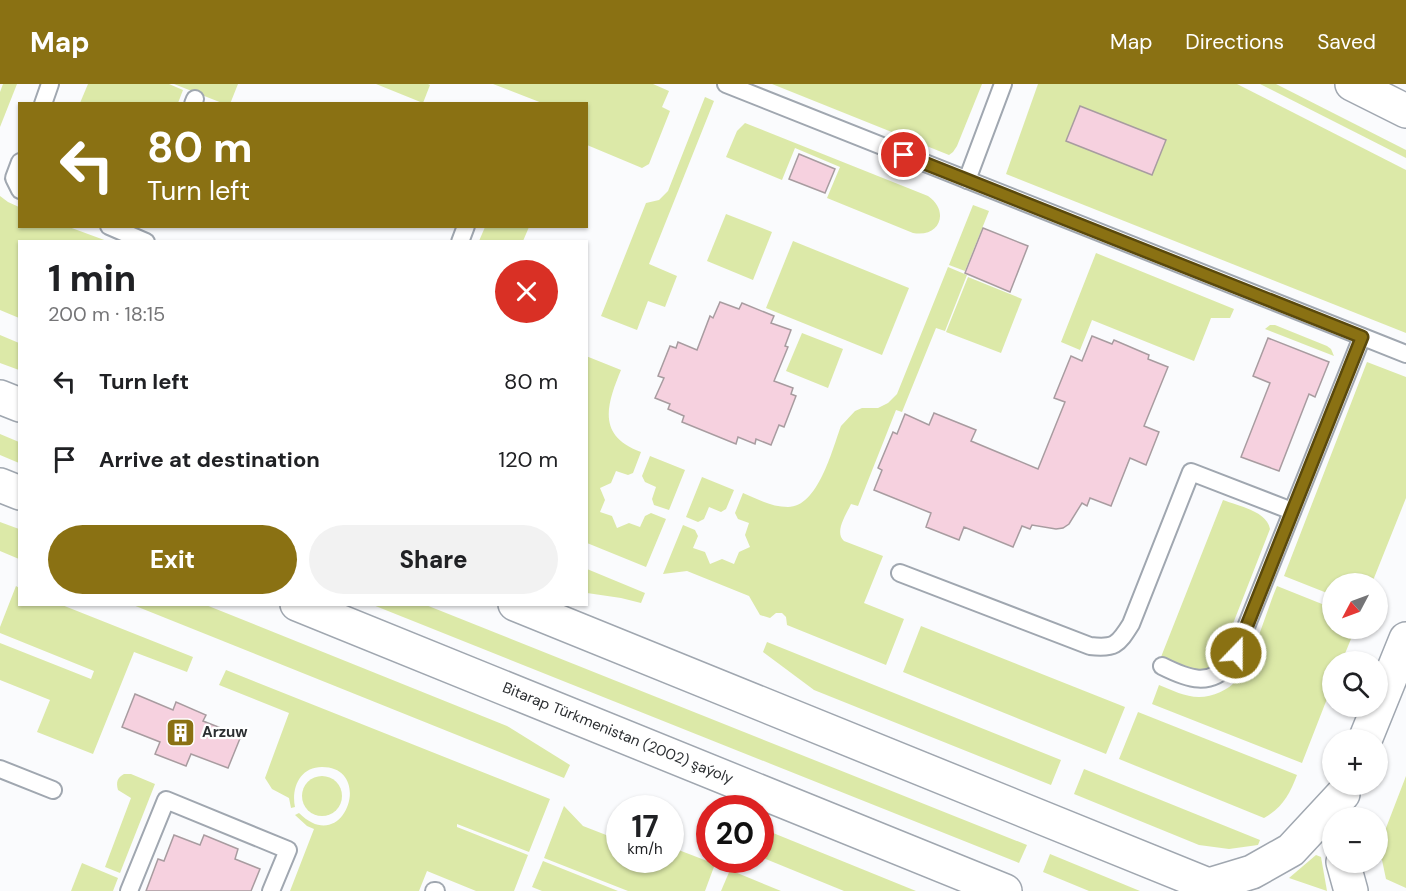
<!DOCTYPE html>
<html lang="en">
<head>
<meta charset="utf-8">
<style>
	body { margin:0; font-family:"DM Sans",sans-serif; background:#f2f2f2; color:#202124; height:100vh; display:flex; flex-direction:column; font-size:22px; white-space:nowrap }
	* { box-sizing:border-box; margin:0 }
	p { font-size:20px; color:#757577 }
	.icon { flex:none; width:33px; height:33px; fill:none; stroke:currentColor; stroke-width:2; stroke-linecap:round; stroke-linejoin:round }
	.map { position:relative; flex:1; overflow:hidden }
	.panel { position:absolute; left:18px; top:156px; width:570px; height:366px; display:flex; flex-direction:column; background:#fff; border-radius:0px; box-shadow:0 2px 4px #0004 }
	.panel>* { flex:none }
	.top-card { position:absolute; left:18px; top:18px; width:570px; height:126px; border-radius:0px; box-shadow:0 2px 4px #0004; background:#8a7113; color:#fff; overflow:hidden }
	.needle { width:39px; rotate:229deg }
	.buttons { position:absolute; left:1322px; top:489px; display:grid; gap:12px }
	.buttons a { display:grid; place-items:center; width:66px; height:66px; border-radius:50%; background:#fff; box-shadow:0 2px 4px #0004; font-size:30px }
	.speed { position:absolute; left:606px; top:711px; display:flex; gap:12px; font-size:30px; font-weight:700; text-align:center }
	.speed>* { display:grid; place-content:center; width:78px; height:78px; border-radius:50%; background:#fff; box-shadow:0 2px 4px #0004; line-height:1 }
	.speed small { font-size:15px; font-weight:400 }
	.speed .limit { border:9px solid #d22; background:#fff; color:#111 }
	.pin { position:absolute; display:grid; place-items:center; width:51px; height:51px; color:#fff; margin:-26px; border:3px solid #fff; border-radius:50%; box-shadow:0 2px 6px #0007 }
	.me { position:absolute; width:66px; margin:-33px; rotate:22deg; stroke-linejoin:round; filter:drop-shadow(0 0 4px #0008) }
	.turn { display:flex; align-items:center; gap:21px; height:126px; padding:0 30px; font-size:27px }
	.turn .icon { width:78px; height:78px; stroke-width:2.5 }
	.turn b { display:block; font-size:42px; line-height:51px }
	.round { display:grid; place-items:center; flex:none; width:63px; height:63px; border-radius:32px; background:#f2f2f2 }
	.head { display:flex; align-items:center; justify-content:space-between; height:102px; padding:0 30px }
	h1 { font-size:36px; font-weight:800; line-height:45px }
	.primary-button { display:flex; gap:12px; margin-top:auto; padding:12px 30px }
	.primary-button a { flex:1; height:69px; border-radius:36px; background:#8a7113; color:#fff; font-size:24px; font-weight:800; line-height:69px; text-align:center }
	.primary-button a+a { background:#f2f2f2; color:#202124 }
	ul { padding:0; list-style:none }
	li { display:flex; align-items:center; gap:18px; height:78px; padding:0 30px }
	li div { flex:1 }
	li b { display:block; font-size:22px }
	li em { font-style:normal }
	header { display:flex; align-items:center; gap:36px; box-sizing:border-box; height:84px; padding:0 30px; background:#8a7113; color:#fff }
	header strong { font-size:28px }
	nav { display:flex; gap:33px; margin-inline-start:auto; font-size:21px }
	.map>svg:first-child { display:block }
	.green { fill:#dce9a8 }
	.building { fill:#f6d1df; stroke:#a89ca0; stroke-width:1.5 }
	.lines { fill:none; stroke-linecap:round; stroke-linejoin:round }
	.service-casing { stroke:#a0a7b0; stroke-width:20 }
	.minor-casing { stroke:#a0a7b0; stroke-width:36 }
	.tertiary-casing { stroke:#a0a7b0; stroke-width:36 }
	.primary-casing { stroke:#a0a7b0; stroke-width:36 }
	.service { stroke:#fff; stroke-width:16 }
	.minor { stroke:#fff; stroke-width:33 }
	.tertiary { stroke:#fff; stroke-width:33 }
	.primary { stroke:#fff; stroke-width:33 }
	.route-casing { stroke:#5a490c; stroke-width:15 }
	.route { stroke:#8a7113; stroke-width:10 }
	.labels { text-anchor:middle; stroke-width:4.5; stroke-linejoin:round; paint-order:stroke }
	.poi-label { font-size:15px; font-weight:bold; fill:#2c2f32; stroke:#fff; text-anchor:start }
	.street-label { font-size:15px; fill:#2c2f32; stroke:#fff }
</style>
</head>
<body>
<header>
<strong>Map</strong>
<nav><a>Map</a><a>Directions</a><a>Saved</a></nav>
</header>
<div class="map">
<svg width="1406" height="807" viewBox="0 0 1406 807">
	<rect width="100%" height="100%" fill="#fafbfd"/>
	<!-- green -->
	<g class="green">
		<path d="M3,0H17L0,43V8Z"/>
		<path d="M88,0H169L183,6L178,19H80Z"/>
		<path d="M174,0H238L230,20L222,19Z"/>
		<path d="M376,0H428L430,1L423,19Z"/>
		<path d="M493,0H653L669,7L662,23L670,27L649,80L642,84L587,61L586,20L542,19Z"/>
		<path d="M772,0H982L957,62L953,68L949,71Z"/>
		<path d="M1038,0H1237L1406,86V249L1006,90Z"/>
		<path d="M1260,0H1276L1406,66V74Z"/>
		<path d="M705,13L714,17L649,180L677,192L665,223L648,217L637,246L601,232L646,119L659,116L668,107Z"/>
		<path d="M745,39L928,112C950,127 940,154 913,149L827,114L840,83L795,64L782,96L726,73L737,47Z"/>
		<path d="M0,112L8,118L19,123L20,142L69,143L107,157L20,158L19,234L0,226Z"/>
		<path d="M973,121L989,127L965,187L949,181Z"/>
		<path d="M726,130L772,148L753,196L707,177Z"/>
		<path d="M485,143V142L529,143L523,157H479Z"/>
		<path d="M793,157L909,204L882,271L766,224Z"/>
		<path d="M1096,169L1234,225L1230,234H1211L1194,277L1092,236L1080,266L1061,258Z"/>
		<path d="M948,183L967,191L945,247L936,244L902,328L896,326L858,422L851,420C846,431 834,448 844,457L883,472L864,519L904,535L886,581L787,541L786,533L782,529H776L770,534L760,531L749,512L687,487L663,490L683,441L695,446L698,452L693,464L705,468L710,480L722,475L734,480L739,468L750,463L745,451L749,439L738,435L735,429L743,409C757,415 772,423 788,423C818,423 832,366 841,342L855,327L862,324H878L888,319L897,310Z"/>
		<path d="M968,193L1022,215L1001,269L946,248Z"/>
		<path d="M1270,241H1275L1327,262L1331,265L1334,272L1265,245Z"/>
		<path d="M802,249L843,265L828,304L786,287Z"/>
		<path d="M0,251L19,259V286L0,279Z"/>
		<path d="M586,272L621,286C607,320 596,352 641,368L633,389L628,391L616,387L611,399L600,404L605,416L600,428L612,432L617,444L629,439L640,443L645,432L651,429L666,435L646,483L587,459Z"/>
		<path d="M1367,278L1406,293V414L1372,499L1332,500V511L1284,492Z"/>
		<path d="M0,350L19,358V379L0,371Z"/>
		<path d="M650,372L685,386L669,426L654,421L652,415L656,403L645,398L642,392Z"/>
		<path d="M702,393L734,406L726,425L721,428L709,423L704,435L698,438L686,433Z"/>
		<path d="M1223,416C1238,422 1267,427 1270,445L1218,578L1211,586L1198,588L1161,573Z"/>
		<path d="M0,438L19,445V475L0,467Z"/>
		<path d="M587,485L645,509L641,519L621,514L587,509Z"/>
		<path d="M16,502L19,504L20,520L62,521L193,573L187,588L134,568L93,670L37,648L50,616L0,596V559L91,595L94,587L0,549V543Z"/>
		<path d="M1277,502L1332,524V544L1355,545L1342,577L1332,578V602L1302,679L1152,620L1159,601C1172,606 1185,613 1199,613C1213,613 1228,606 1237,596C1252,579 1267,525 1277,502Z"/>
		<path d="M133,521H206L507,642L570,681L564,694Z"/>
		<path d="M373,521H426L1027,761L1019,779Z"/>
		<path d="M921,542L1125,623L1106,670L903,588Z"/>
		<path d="M767,558L1061,676L1051,701L814,606L763,568Z"/>
		<path d="M226,586L550,715L529,768L457,740V743L528,771L514,807H476L427,787L419,807H290L314,745L307,742L295,731L299,729C344,774 375,683 322,683C300,683 291,704 295,723L291,724L289,714L272,705L265,694L289,629L219,601Z"/>
		<path d="M1138,628L1297,691C1290,710 1282,724 1264,734L1119,675Z"/>
		<path d="M1084,685L1260,756L1258,761L1229,765L1199,761L1074,710Z"/>
		<path d="M124,690H131L155,700L120,789L105,783L131,714L118,706C116,698 117,694 124,690Z"/>
		<path d="M1406,692V804L1386,795L1382,776L1378,775L1381,757Z"/>
		<circle cx="322" cy="712" r="20"/>
		<path d="M564,722L583,742L619,756L620,776H670L671,765H676L715,780L705,807H628L544,774Z"/>
		<path d="M761,744L916,807H844L761,773Z"/>
		<path d="M1050,770L1140,807H1089L1043,788Z"/>
		<path d="M1316,771L1321,773L1327,807L1289,794Z"/>
		<path d="M543,777L618,807H542L532,803Z"/>
		<path d="M82,779L118,794L113,807H71Z"/>
		<path d="M730,786L781,807H721Z"/>
	</g>
	<!-- building -->
	<g class="building">
		<path d="M1080,22L1166,56L1152,91L1066,57Z"/>
		<path d="M799,70L835,85L825,109L789,95Z"/>
		<path d="M983,144L1028,162L1010,208L965,189Z"/>
		<path d="M720,218L739,225L742,219L774,232L771,239L791,246L785,262L788,263L774,297L793,304L791,310L796,312L784,343L779,341L771,361L756,355L755,360L738,353L736,360L682,338L684,332L668,325L670,320L655,314L664,294L658,292L670,262L676,264L678,258L697,266L710,232L713,234Z"/>
		<path d="M1092,252L1112,260L1114,256L1149,271L1148,275L1168,283L1144,342L1159,348L1146,381L1130,374L1111,422L1090,414L1087,422L1082,419L1069,440L1063,444L1056,445L1032,441L1030,445L1022,442L1013,463L964,443L959,456L926,443L931,429L874,406L882,386L878,384L893,348L897,350L905,330L929,341L934,329L976,346L971,357L1038,385L1065,318L1054,314L1071,272L1082,277Z"/>
		<path d="M1268,254L1329,278L1315,313L1309,310L1279,387L1241,373L1270,299L1253,292Z"/>
		<path d="M135,610L173,626L176,618L206,631L203,637L241,652L228,684L191,670L186,682L155,670L160,658L122,643Z"/>
		<path d="M174,751L200,761L204,751L238,765L235,775L260,785L251,807H146L158,775L164,777Z"/>
	</g>
	<g class="lines">
		<defs>
			<g id="service">
				<path d="M726,0L1406,270"/>
				<path d="M43,20L50,0"/>
				<path d="M193,20L195,15"/>
				<path d="M20,78L14,94L20,106"/>
				<path d="M967,96L1003,0"/>
				<path d="M109,142L146,158"/>
				<path d="M460,158L466,142"/>
				<path d="M900,489L1090,562C1114,565 1118,561 1131,540L1191,388L1292,427"/>
				<path d="M1162,582C1188,595 1210,604 1232,578L1362,253"/>
				<path d="M0,685L53,706"/>
				<path d="M129,807L166,716L288,766L271,807"/>
				<path d="M434,807H436"/>
			</g>
			<g id="minor">
				<path d="M1365,656L1406,555"/>
				<path d="M1343,778L1351,807"/>
			</g>
			<path id="tertiary" d="M1352,0L1406,27"/>
			<g id="primary">
				<path d="M0,313L20,321"/>
				<path d="M0,401L20,409"/>
				<path d="M297,520L1005,807"/>
				<path d="M515,520L1223,807"/>
				<path d="M1209,801L1252,788L1291,766L1343,710"/>
			</g>
		</defs>
		<!-- service casing -->
		<use href="#service" class="service-casing"/>
		<!-- minor casing -->
		<use href="#minor" class="minor-casing"/>
		<!-- tertiary casing -->
		<use href="#tertiary" class="tertiary-casing"/>
		<!-- primary casing -->
		<use href="#primary" class="primary-casing"/>
		<!-- service -->
		<use href="#service" class="service"/>
		<!-- minor -->
		<use href="#minor" class="minor"/>
		<!-- tertiary -->
		<use href="#tertiary" class="tertiary"/>
		<!-- primary -->
		<use href="#primary" class="primary"/>
	</g>
	<g class="lines">
		<defs>
			<path id="route" d="M904,71L1362,253L1236,569"/>
		</defs>
		<!-- route casing -->
		<use href="#route" class="route-casing"/>
		<!-- route -->
		<use href="#route" class="route"/>
	</g>
	<!-- icons -->
	<defs>
		<symbol id="building-square" viewBox="-11 -11 22 22"><rect x="-9" y="-9" width="18" height="18" rx="4" fill="#8a7113" stroke="#fff"/><path d="M-4-6H4V6H1V3H-1V6H-4ZM-2.5-4.3h1.7v1.8h-1.7ZM.8-4.3h1.7v1.8H.8ZM-2.5-1h1.7V.8h-1.7ZM.8-1h1.7V.8H.8Z" fill="#fff"/></symbol>
	</defs>
	<g fill-rule="evenodd">
		<use href="#building-square" x="164" y="632" width="33" height="33"/>
	</g>
	<g class="labels">
		<!-- poi labels -->
		<g class="poi-label">
			<text x="202" y="653">Arzuw</text>
		</g>
		<!-- street labels -->
		<g class="street-label">
			<text transform="translate(618 649) rotate(22)" y="5">Bitarap Türkmenistan (2002) şaýoly</text>
		</g>
	</g>
</svg>
<div class="buttons">
<a><svg class="needle" viewBox="-14 -14 28 28"><path d="M0-13l5 13h-10z" fill="#e53935"/><path d="M0 13l5-13h-10z" fill="#757577"/></svg></a>
<a><svg class="icon" aria-label="search" viewBox="0 0 24 24"><circle cx="10" cy="10" r="6"/><path d="M15 15l6 6"/></svg></a>
<a>+</a>
<a>−</a>
</div>
<div class="speed"><div>17<small>km/h</small></div><div class="limit">20</div></div>
<div class="pin" style="left:904px;top:71px;background:#d93025"><svg class="icon" aria-label="arrive" viewBox="0 0 24 24"><path d="M6 21V4h12l-3 4 3 4H6"/></svg></div>
<svg class="me" style="left:1236px;top:569px" viewBox="-20 -20 40 40"><circle r="17" fill="#8a7113" stroke="#fff" stroke-width="3"/><path d="M0-11L8 9 0 5-8 9z" fill="#fff"/></svg>
<div class="top-card">
<div class="turn"><svg class="icon" aria-label="left" viewBox="0 0 24 24"><path d="M17 20v-9H6M10 6l-5 5 5 5"/></svg><div><b>80 m</b>Turn left</div></div>
</div>
<section class="panel">
<div class="head"><div><h1>1 min</h1><p>200 m · 18:15</p></div><a class="round" style="background:#d93025;color:#fff"><svg class="icon" aria-label="close" viewBox="0 0 24 24"><path d="M6 6l12 12M18 6L6 18"/></svg></a></div>
<ul>
<li><svg class="icon" aria-label="left" viewBox="0 0 24 24"><path d="M17 20v-9H6M10 6l-5 5 5 5"/></svg><div><b>Turn left</b></div><em>80 m</em></li>
<li><svg class="icon" aria-label="arrive" viewBox="0 0 24 24"><path d="M6 21V4h12l-3 4 3 4H6"/></svg><div><b>Arrive at destination</b></div><em>120 m</em></li>
</ul>
<div class="primary-button"><a>Exit</a><a>Share</a></div>
</section>
</div>
</body>
</html>
